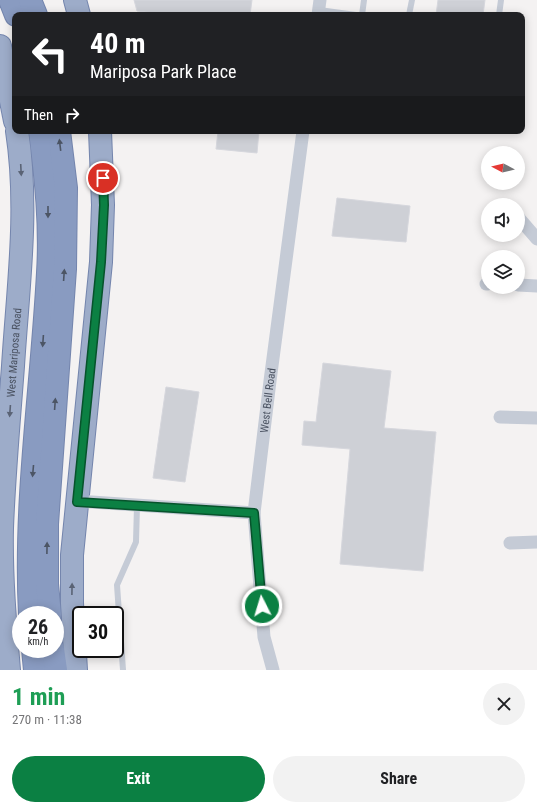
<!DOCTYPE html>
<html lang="en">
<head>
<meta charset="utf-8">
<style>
	body { margin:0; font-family:"Roboto Condensed",sans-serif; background:#f2f2f2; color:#202124; height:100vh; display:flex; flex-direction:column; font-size:15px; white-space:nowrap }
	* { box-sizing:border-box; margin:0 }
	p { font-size:13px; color:#757577 }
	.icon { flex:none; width:22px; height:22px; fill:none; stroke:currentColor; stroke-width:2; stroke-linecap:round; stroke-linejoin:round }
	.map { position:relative; height:670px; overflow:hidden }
	.sheet { display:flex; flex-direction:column; background:#fff; flex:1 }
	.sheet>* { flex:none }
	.top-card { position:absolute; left:12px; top:12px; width:513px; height:122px; border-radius:8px; box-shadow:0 2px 10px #0003; background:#202124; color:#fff; overflow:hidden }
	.needle { width:26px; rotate:277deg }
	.buttons { position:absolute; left:481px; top:146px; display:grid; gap:8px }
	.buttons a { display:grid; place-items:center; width:44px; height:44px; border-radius:50%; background:#fff; box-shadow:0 2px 10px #0003; font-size:20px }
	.speed { position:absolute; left:12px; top:606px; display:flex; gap:8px; font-size:20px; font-weight:700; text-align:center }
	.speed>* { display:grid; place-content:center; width:52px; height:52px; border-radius:50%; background:#fff; box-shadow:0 2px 10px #0003; line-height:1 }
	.speed small { font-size:10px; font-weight:400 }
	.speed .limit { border:2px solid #111; border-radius:6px; background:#fff; color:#111 }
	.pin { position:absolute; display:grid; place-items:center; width:34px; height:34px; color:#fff; margin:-17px; border:2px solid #fff; border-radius:50%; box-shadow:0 1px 4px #0007 }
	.me { position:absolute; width:44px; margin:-22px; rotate:355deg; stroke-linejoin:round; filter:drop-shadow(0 0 3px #0008) }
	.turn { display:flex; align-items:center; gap:14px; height:84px; padding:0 12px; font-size:18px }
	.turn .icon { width:52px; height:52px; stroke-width:2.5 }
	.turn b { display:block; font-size:28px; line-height:34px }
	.then { display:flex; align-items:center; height:38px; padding:0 12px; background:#0003; gap:8px; font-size:15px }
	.round { display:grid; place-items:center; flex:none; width:42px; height:42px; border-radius:21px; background:#f2f2f2 }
	.overview { display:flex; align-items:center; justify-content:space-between; height:68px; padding:0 12px }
	h1 { font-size:24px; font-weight:700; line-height:30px; color:#1e9e55 }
	.action { display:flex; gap:8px; margin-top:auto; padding:8px 12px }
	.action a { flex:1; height:46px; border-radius:24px; background:#0b8043; color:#fff; font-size:16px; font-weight:700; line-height:46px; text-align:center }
	.action a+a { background:#f2f2f2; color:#202124 }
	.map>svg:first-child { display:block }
	.building { fill:#ced0d6; stroke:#d6d7dd }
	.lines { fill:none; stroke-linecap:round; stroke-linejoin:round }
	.trunk-casing { stroke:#7485ad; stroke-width:24 }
	.motorway-casing { stroke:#7485ad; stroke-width:24 }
	.service { stroke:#c5cbd6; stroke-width:6 }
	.minor { stroke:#c5cbd6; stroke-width:13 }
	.trunk { stroke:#9dacc9; stroke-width:22 }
	.motorway { stroke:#899bc1; stroke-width:22 }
	.oneway { fill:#4c5565 }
	.oneway2 { fill:#5a6375 }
	.route-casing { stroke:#07532c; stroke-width:10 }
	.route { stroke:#0b8043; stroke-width:7 }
	.labels { text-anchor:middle; stroke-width:3; stroke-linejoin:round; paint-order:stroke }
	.street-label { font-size:11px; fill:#495160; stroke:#fff }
</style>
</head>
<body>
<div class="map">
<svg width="537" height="670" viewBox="0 0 537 670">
	<rect width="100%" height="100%" fill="#f4f2f2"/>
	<!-- building -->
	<g class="building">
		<path d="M134,0H252L250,15H174L137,11Z"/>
		<path d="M438,0H485L483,15H436Z"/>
		<path d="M218,131H259L257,153L216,149Z"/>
		<path d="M337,198L410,206L406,242L332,236Z"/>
		<path d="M323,363L391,371L384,428L436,432L423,571L340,564L350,449L302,445L304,421L316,422Z"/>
		<path d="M166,387L199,392L185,482L153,478Z"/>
	</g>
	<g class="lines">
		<defs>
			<g id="trunk">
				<path d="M75,0L79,15"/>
				<path d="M0,46L15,121"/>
				<path id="s2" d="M9,670C5,623 1,575 2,528C4,474 9,420 13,366C18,287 29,209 17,131"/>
				<path d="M76,670L72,603V555L101,262L103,205L100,131"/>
			</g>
			<g id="motorway">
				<path d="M10,0L16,15"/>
				<path d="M30,0L36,15"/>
				<path d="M30,615C24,501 42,387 48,273C51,226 46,178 40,131"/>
				<path d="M50,615L47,584V524L65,269L66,188L59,131"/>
				<path d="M33,649L35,670"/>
				<path d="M53,649L56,670"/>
			</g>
		</defs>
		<!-- trunk casing -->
		<use href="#trunk" class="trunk-casing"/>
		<!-- motorway casing -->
		<use href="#motorway" class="motorway-casing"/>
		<!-- service -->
		<g class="service">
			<path d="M319,10L356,15"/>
			<path d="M362,15L364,0"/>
			<path d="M409,15L412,0"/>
			<path d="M499,15L501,0"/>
			<path d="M123,670L117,585L136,542L137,506"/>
		</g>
		<!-- minor -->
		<g class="minor">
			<path d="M318,15L320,0"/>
			<path d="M518,217L537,239"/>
			<path d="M486,284H488"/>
			<path d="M518,285L537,286"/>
			<path d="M500,417L537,418"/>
			<path d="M77,501L254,513"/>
			<path d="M510,543L537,542"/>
			<path id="s1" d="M273,670L264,637L254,513L270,381L303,131"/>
		</g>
		<!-- trunk -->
		<use href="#trunk" class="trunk"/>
		<!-- motorway -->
		<use href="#motorway" class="motorway"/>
	</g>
	<!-- one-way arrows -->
	<defs><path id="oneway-solid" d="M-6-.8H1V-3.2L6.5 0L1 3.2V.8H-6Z"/></defs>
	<g class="oneway">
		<use href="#oneway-solid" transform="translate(60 145) rotate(-97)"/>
		<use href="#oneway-solid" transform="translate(48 212) rotate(90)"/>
		<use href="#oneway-solid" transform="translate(64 275) rotate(-86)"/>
		<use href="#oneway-solid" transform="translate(43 341) rotate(94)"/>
		<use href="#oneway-solid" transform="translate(55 404) rotate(-86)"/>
		<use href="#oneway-solid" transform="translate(33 471) rotate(95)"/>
		<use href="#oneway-solid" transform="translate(47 548) rotate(-89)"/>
	</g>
	<g class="oneway2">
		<use href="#oneway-solid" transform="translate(21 170) rotate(87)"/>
		<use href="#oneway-solid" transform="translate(10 411) rotate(94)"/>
		<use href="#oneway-solid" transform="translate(72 589) rotate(-89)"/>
	</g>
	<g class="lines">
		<defs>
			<path id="route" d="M103,178L104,205L101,262L77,502L254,513L262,606"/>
		</defs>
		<!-- route casing -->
		<use href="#route" class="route-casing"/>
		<!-- route -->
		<use href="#route" class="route"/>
	</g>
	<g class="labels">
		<!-- street labels -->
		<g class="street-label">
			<text dy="4" stroke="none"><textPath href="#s2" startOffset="318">West Mariposa Road</textPath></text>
			<text dy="4" stroke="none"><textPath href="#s1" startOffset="272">West Bell Road</textPath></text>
		</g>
	</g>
</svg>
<div class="buttons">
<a><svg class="needle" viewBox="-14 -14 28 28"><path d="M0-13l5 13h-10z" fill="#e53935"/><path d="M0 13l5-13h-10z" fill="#757577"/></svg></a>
<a><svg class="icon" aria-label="sound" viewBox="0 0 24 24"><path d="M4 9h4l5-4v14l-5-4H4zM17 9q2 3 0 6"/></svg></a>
<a><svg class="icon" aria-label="layers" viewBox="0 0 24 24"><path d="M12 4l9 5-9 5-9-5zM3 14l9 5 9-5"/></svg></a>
</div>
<div class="speed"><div>26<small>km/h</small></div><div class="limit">30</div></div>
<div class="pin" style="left:103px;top:178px;background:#d93025"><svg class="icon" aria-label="arrive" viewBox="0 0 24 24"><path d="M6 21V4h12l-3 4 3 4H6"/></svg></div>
<svg class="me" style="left:262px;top:606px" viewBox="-20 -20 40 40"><circle r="17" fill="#0b8043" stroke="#fff" stroke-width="3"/><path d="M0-11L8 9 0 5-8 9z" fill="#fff"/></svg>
<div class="top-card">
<div class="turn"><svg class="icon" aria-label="left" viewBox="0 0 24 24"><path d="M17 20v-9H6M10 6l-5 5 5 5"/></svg><div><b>40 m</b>Mariposa Park Place</div></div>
<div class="then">Then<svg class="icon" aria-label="right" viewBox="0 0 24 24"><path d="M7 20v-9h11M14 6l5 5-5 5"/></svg></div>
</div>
</div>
<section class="sheet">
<div class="overview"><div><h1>1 min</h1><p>270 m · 11:38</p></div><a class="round"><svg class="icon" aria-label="close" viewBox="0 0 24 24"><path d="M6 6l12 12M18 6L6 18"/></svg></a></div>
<div class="action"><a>Exit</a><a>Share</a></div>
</section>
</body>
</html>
